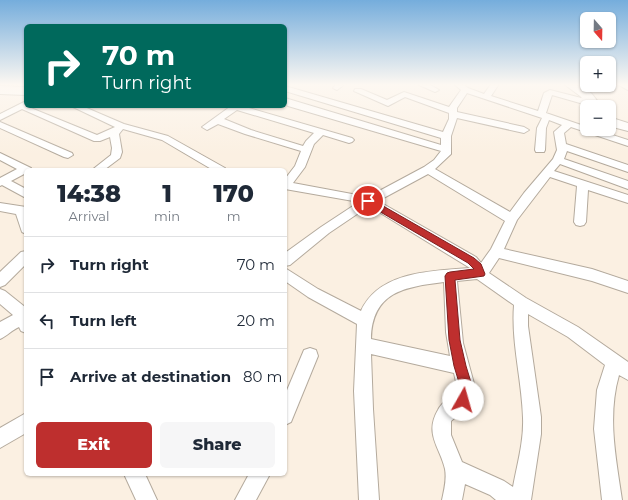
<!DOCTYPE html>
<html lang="en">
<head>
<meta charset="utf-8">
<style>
	body { margin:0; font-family:Montserrat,sans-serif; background:#f6f6f7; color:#1f2937; height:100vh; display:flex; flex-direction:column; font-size:15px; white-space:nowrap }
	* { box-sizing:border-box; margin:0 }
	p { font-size:13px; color:#747a83 }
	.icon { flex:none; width:22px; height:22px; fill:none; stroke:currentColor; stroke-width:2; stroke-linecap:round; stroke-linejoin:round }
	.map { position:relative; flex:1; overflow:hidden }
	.sheet { position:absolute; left:24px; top:168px; width:263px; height:308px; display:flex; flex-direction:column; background:#fff; border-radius:6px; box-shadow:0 1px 3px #0004 }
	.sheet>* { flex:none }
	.hud { position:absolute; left:24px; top:24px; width:263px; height:84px; border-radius:6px; box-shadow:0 1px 3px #0004; background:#00695c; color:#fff; overflow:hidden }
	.needle { width:26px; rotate:160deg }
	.fabs { position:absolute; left:580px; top:12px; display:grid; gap:8px }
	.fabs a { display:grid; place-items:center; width:36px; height:36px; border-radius:6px; background:#fff; box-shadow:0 1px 3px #0004; font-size:20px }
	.pin { position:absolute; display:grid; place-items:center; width:34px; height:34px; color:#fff; margin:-17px; border:2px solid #fff; border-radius:50%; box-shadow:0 1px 4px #0007 }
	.me { position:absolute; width:44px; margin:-22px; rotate:7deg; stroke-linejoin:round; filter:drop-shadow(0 0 3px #0008) }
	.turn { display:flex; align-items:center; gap:14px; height:84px; padding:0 12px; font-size:18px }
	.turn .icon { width:52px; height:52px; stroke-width:2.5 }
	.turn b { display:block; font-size:28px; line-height:34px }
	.eta { display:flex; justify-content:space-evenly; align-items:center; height:68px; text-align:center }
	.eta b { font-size:24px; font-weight:800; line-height:28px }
	.button { display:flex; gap:8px; margin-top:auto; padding:8px 12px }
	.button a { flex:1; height:46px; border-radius:6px; background:#be2f2e; color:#fff; font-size:16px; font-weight:800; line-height:46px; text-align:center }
	.button a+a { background:#f6f6f7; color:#1f2937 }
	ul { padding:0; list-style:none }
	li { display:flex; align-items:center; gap:12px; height:56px; padding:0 12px; border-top:1px solid #e0e1e3 }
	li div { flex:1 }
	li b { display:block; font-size:15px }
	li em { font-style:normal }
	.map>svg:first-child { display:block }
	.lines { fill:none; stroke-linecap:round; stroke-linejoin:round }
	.street-casing { stroke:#b4aa9d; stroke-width:2 }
	.secondary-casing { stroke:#b4aa9d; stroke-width:2 }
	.street { fill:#fff; fill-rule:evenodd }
	.secondary { fill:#fff; fill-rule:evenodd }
	.route { fill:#be2f2e; stroke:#7c1f1e }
</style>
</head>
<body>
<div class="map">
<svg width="628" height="500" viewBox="0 0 628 500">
	<rect width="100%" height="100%" fill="#fbf0e2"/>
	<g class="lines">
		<defs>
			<g id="street">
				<path d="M336,84H345L337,90L333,88Z"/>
				<path d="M417,84H429L439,90L435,92Z"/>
				<path d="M454,84H463L468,88L484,94L491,84H499L491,96L538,111L544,93L550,90L597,102L598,104L594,107L552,95L546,113L587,127V129H594L628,140V146L571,127L564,133L566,144L628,165V172L567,151L564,159L628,181V189L560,164L554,171L628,195V203L588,190L586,222L584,225L580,226L576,225L574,222L577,186L550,177L517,220L504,249L592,269L628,281V293L592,281L499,258L489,273L526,298L578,327L628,362V380L619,375C607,417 616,458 622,500H602L594,429L597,390L605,365L568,337L528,314V326L541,417V434L531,500H496L490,495L465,484L462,500H442C444,490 447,480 445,469C440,447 424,434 438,410C442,401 452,398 458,391L454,373L371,354L373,409L379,500H359L354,391L357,324L308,297L285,281V268L318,289L361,311C379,271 432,271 470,268L369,206L329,233L290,265L285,266V253L321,227L359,202L285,189V179L295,166L301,151L245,134L218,124L207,130L202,127L231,106H242L352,138L354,140L352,142L349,143L323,135L314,144L305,167L293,183L368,197L424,167L434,160L441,151L288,106L285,104V98L441,145V138L285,91V86L443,132L449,119V113L405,97L388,106L354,91L355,89H361L387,100L404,92L449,107L461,90ZM467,93L542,118L537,128L535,150L536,152H544L545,150L546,128L549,120L562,125L554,132L557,150L553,159L524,193L510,212L435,169L451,154V136L457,118L524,133L529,130L524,127L457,112V108ZM237,110L314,133L306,141L303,146L251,130L224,119ZM428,174L505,221L491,249L481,263L476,257L378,201ZM477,279L514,305C511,343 522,380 523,418C524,441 517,465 513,487L504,481L462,462L451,435V421L469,406L476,391L463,343L457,281ZM444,282L446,332L450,356L371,339C372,292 404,287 444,282Z"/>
				<path d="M617,84H628V90Z"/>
				<path d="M26,101V106L97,135L115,127L71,106H82L124,124L168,136L225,168L226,170H213L162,140L123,129L119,134L122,152L120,158L104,170H92L111,155L112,148L110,137L100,141H94L22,109L0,120V114Z"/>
				<path d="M0,122L72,153L73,155L68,158L64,157L0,128Z"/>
				<path d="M0,153L31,168L32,170H26V173L11,181L26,189V198L2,185L0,186V178L17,169L0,160Z"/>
				<path d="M0,203L26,207V234L22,232L16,214L0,211Z"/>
				<path d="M26,251V264L5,285L0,287V272L21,252Z"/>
				<path d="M0,289L5,291L25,307L26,333L21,331L19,327C12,330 7,336 0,339V322L13,315L0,304Z"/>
				<path d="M310,348L316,350L318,356L291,422L285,425V395L304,350Z"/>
				<path d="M26,413V433L0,448V428Z"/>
				<path d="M124,474H145L157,500H136Z"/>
				<path d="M249,474H270L256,500H235Z"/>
			</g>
			<g id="secondary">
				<path d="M564,84L582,86L592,94L602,107H590L580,96Z"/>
				<path d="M0,86L26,87V95L0,94Z"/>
				<path d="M609,117L628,123V131L609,126Z"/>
			</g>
		</defs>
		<!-- street casing -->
		<use href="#street" class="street-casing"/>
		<!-- secondary casing -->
		<use href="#secondary" class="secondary-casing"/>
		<!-- street -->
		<use href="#street" class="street"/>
		<!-- secondary -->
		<use href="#secondary" class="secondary"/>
	</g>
	<!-- sky -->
	<linearGradient id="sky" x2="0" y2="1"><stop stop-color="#75addc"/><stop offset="0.55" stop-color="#fdf8f2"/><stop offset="1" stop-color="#fdf8f2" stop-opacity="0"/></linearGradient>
	<rect width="628" height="154" fill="url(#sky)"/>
	<!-- route -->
	<path class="route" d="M365,199H371L474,258L481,264L485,274L484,276L455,280L460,340L466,366L473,389L471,399L467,404L463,406L458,404L457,400L461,389L454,366L449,340L445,276L447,273L450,272L474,269L468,263L365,203Z"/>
</svg>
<div class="fabs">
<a><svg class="needle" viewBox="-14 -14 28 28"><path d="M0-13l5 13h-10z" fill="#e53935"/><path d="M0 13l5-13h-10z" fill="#747a83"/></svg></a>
<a>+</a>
<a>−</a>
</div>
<div class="pin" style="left:368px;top:201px;background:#d93025"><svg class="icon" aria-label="arrive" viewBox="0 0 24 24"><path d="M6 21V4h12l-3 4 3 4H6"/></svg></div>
<svg class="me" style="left:463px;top:400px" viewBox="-20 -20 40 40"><circle r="19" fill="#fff"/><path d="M0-13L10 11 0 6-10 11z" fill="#be2f2e"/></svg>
<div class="hud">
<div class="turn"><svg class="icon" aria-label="right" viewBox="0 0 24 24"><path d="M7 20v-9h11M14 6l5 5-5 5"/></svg><div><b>70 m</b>Turn right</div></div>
</div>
<section class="sheet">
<div class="eta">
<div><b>14:38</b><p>Arrival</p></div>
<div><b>1</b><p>min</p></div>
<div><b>170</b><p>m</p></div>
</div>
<ul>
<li><svg class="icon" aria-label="right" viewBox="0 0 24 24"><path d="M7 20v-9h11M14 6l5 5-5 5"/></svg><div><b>Turn right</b></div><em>70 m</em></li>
<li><svg class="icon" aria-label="left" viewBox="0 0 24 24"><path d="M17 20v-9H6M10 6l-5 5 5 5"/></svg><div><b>Turn left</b></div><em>20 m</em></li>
<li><svg class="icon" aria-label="arrive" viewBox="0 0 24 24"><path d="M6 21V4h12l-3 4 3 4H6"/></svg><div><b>Arrive at destination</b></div><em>80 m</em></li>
</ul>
<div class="button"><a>Exit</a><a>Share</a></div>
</section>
</div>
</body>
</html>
